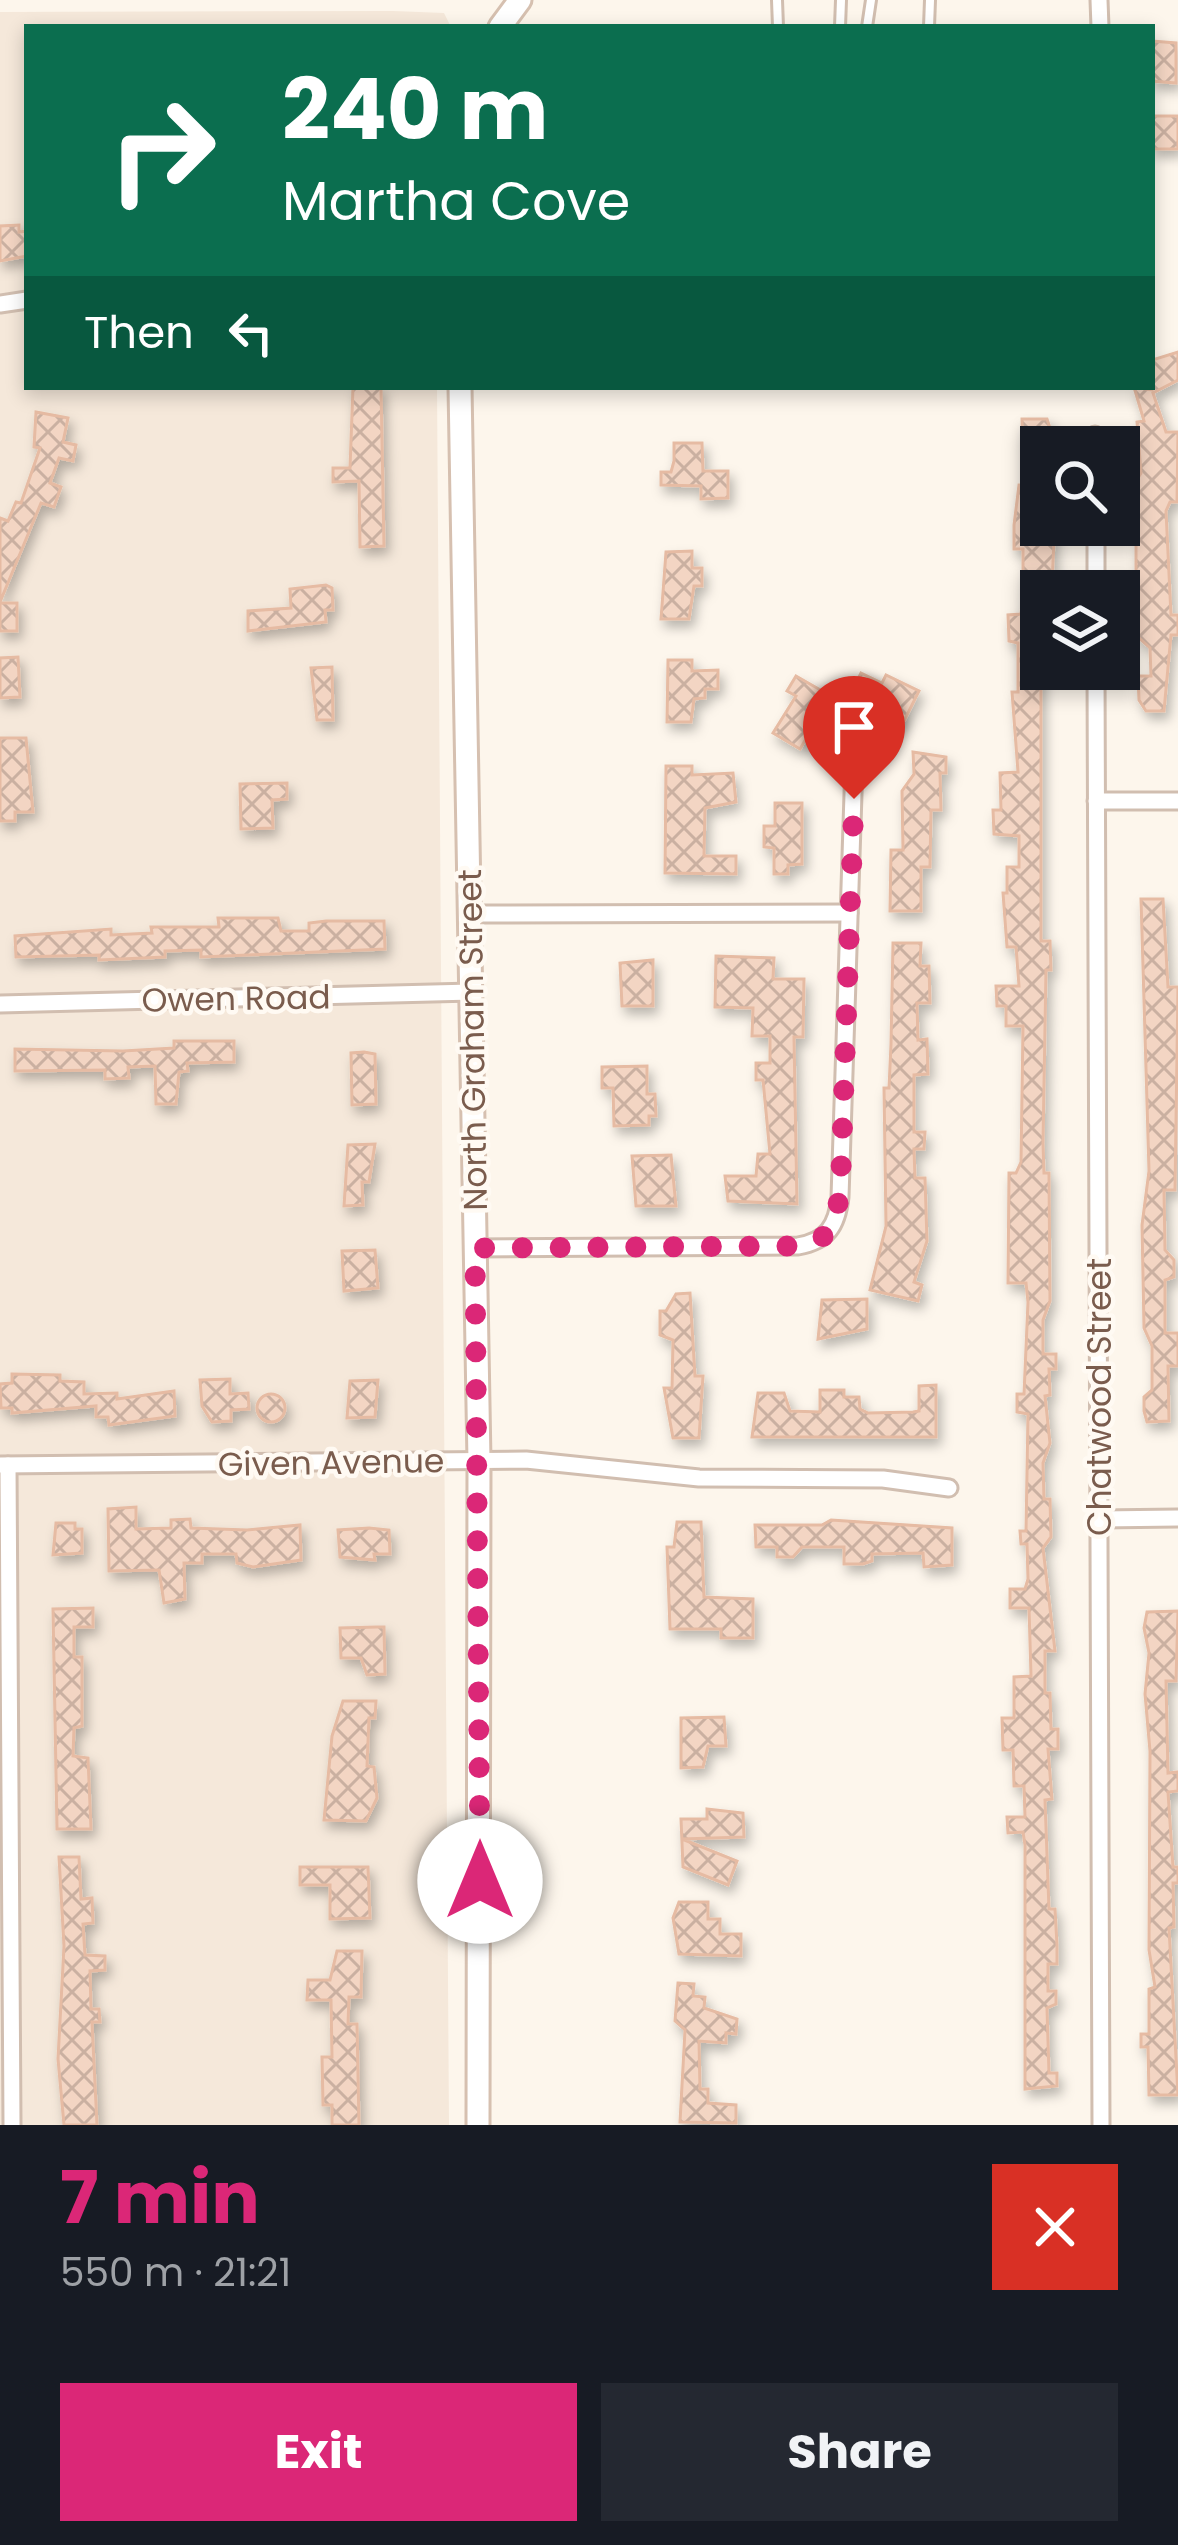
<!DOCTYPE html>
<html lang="en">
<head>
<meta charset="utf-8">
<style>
	body { margin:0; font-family:Poppins,sans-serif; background:#242831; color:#f1f3f6; height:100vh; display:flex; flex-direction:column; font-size:45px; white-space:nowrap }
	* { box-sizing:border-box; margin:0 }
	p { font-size:39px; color:#9ea1a6 }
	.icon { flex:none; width:66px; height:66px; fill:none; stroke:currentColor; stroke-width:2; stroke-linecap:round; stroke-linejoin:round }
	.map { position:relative; height:2125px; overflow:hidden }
	.side { display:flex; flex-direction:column; background:#171b24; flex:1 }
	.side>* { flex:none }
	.hud { position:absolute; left:24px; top:24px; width:1131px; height:366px; border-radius:0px; box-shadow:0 6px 18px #0003; background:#0b6e4f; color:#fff; overflow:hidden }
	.buttons { position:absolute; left:1020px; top:426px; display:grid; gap:24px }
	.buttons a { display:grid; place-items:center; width:120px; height:120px; border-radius:0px; background:#171b24; box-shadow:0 6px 18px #0003; font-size:60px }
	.pin { position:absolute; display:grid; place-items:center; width:102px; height:102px; color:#fff; margin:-123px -51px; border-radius:50% 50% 50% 0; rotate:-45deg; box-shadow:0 0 12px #0007 }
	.pin .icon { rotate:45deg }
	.me { position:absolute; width:132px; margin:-66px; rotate:0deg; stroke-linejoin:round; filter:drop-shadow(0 0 9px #0008) }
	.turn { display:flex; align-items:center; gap:42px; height:252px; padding:0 60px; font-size:54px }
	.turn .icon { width:156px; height:156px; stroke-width:2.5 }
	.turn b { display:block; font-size:84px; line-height:102px }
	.then { display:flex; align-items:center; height:114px; padding:0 60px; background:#0003; gap:24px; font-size:45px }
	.round { display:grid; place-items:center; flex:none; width:126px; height:126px; border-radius:0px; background:#242831 }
	.summary { display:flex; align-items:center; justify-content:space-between; height:204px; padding:0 60px }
	h1 { font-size:72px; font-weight:700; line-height:90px; color:#db2777 }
	.cta { display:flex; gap:24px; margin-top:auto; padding:24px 60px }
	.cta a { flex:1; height:138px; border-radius:0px; background:#db2777; color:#fff; font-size:48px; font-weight:700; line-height:138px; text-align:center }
	.cta a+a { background:#242831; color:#f1f3f6 }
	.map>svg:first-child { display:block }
	.residential { fill:#f5e8da }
	.building { fill:url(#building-cross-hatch); stroke:#e6bba3; stroke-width:3; filter:url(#shadow) }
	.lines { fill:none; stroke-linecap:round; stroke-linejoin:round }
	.lane-casing { stroke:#d1beb0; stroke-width:14 }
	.street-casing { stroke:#d1beb0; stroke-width:21 }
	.secondary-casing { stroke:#d6c0b0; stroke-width:27 }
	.lane { stroke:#fff; stroke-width:8 }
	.street { stroke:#fff; stroke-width:15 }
	.secondary { stroke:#fff; stroke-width:21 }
	.route { stroke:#db2777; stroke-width:21; stroke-dasharray:0 37.8 }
	.labels { text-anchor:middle; stroke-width:9; stroke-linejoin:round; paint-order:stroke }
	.street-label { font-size:33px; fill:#7a5c4d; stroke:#fffaf3 }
</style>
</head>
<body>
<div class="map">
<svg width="1178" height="2125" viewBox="0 0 1178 2125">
	<defs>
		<pattern id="building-cross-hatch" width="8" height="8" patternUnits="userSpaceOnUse" patternTransform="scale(3)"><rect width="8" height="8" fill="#f3d5c3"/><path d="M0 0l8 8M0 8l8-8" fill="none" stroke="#cab0a1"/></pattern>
		<filter id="shadow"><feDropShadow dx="4" dy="7" stdDeviation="6" flood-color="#0004"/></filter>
	</defs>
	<rect width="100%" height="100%" fill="#fdf6ec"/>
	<!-- residential -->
	<path class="residential" d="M393,11L444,13L451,27H27V387H437L449,2125H0V12Z"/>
	<!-- building -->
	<g class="building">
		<path d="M1152,41L1176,43V83L1152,81Z"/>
		<rect x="1152" y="116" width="26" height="33"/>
		<path d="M19,225V232L27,231V256L0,261V226Z"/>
		<path d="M1178,352V380L1153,393L1166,432H1178L1177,502H1170L1166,511L1171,615H1178V635H1171L1164,711H1146L1139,700L1138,676H1151L1150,648L1138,637L1136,568V481L1141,473L1137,422L1144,421L1134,387L1152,390V360Z"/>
		<path d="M353,387H381L384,546L360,547L359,481L333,482V468H350Z"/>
		<path d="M36,412L68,418L63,442L76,445L73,461L59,458L50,483L61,487L54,507L41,503L0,602V518L8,521L16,502L21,503L40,448L34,447Z"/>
		<path d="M1022,419H1047L1051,431L1050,447H1041V525L1053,527L1054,541L1052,584L1041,591V941H1050L1051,970H1046L1043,1143L1044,1173H1049L1050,1301L1043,1320V1354H1056V1369H1049L1050,1395L1045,1396L1050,1443L1043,1463L1044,1499H1050L1051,1537L1043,1548L1055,1651H1045V1693H1050L1051,1729H1058V1749H1048L1052,1799L1045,1800L1049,1909H1055L1057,1945V1964H1048V1991H1056V2004L1047,2008L1049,2073H1057V2086L1025,2089V1845L1023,1832L1008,1833L1007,1817H1025L1024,1786H1014L1013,1750H1003L1002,1718H1014V1677L1031,1676L1029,1608H1010V1589H1025L1028,1579L1027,1544H1021L1020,1531H1026L1028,1414L1017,1412V1394H1024L1028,1302L1026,1283H1008L1009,1173H1016L1021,1162L1023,1026H1006V1006H997L996,986H1019L1016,947H1007L1003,893H1007V867H1019V836L994,834L993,810H1001L1000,773L1018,772L1012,692H1018V643L1009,641L1008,615L1021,614L1023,595V549H1014V525L1019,485H1023Z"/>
		<path d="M674,443H702L703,471H728V498L701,499V486L661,485V472H671L674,461Z"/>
		<path d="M692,551V568H702V586H694L689,619H661L666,552Z"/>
		<path d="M326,585L332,588L333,610H325L326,622L248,631V611L291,608L290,589Z"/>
		<rect x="0" y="603" width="17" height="28"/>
		<path d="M18,657L20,697L0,698V658Z"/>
		<path d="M668,660H692V671L718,670V689H705V698L694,699L691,722H667Z"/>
		<path d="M332,667L333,720H317L311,668Z"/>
		<path d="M861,673L882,683L886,675L919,691L902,725L848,699Z"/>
		<path d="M796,676L831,696L800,749L773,733L796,696L787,691Z"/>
		<path d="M0,738H26L33,812H15V821H0Z"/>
		<path d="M913,752L946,757V773H940L941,810H931L930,867H921V911H890L891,850H903L902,791L914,774Z"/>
		<path d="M666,766H692V775L733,773L736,802L705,808L704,856H736V874L665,873Z"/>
		<path d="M287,783V799L272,800L273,828L241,829L240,784Z"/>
		<path d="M775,803H802V864L788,865V874H774V848L764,847V826H775Z"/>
		<path d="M1141,899H1163L1168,987H1178L1175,1190H1164L1165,1250L1174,1260V1277L1165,1280V1333H1178V1366H1168L1169,1421L1147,1422L1144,1411V1397L1152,1390V1346L1144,1328L1142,1225L1149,1171Z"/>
		<path d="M218,918H278L281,931H309V923L326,921H384L385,949L201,957V950L165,951V957L99,960V955L16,957L15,936L111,929V935L152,933L151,927H219Z"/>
		<path d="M893,943H921L920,966H929L930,1003H917L918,1040L927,1039L928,1074L914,1075V1132H925L924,1149H914L915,1178H925L927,1241L914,1282L922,1285L918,1301L870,1290L886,1226L884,1088H889L891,1044Z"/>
		<path d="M716,956L774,958L773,979H804L803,1037H794L797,1204L728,1201L725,1176H756L758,1154H770L763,1080H756V1063H770V1036H752L753,1008L715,1007Z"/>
		<path d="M653,960V1006H622L620,963Z"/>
		<path d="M174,1041H234V1062L187,1063L188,1071L179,1072L176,1104H156L155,1066L128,1067L129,1078L105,1079V1070L15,1071V1049L123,1051L174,1048Z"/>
		<path d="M364,1052L375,1054L376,1104L352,1105L351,1053Z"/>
		<path d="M647,1066V1094H655L656,1116H649V1125L614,1126L613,1088H602V1067Z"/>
		<path d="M375,1144L369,1182H362L363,1205L344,1206L348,1145Z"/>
		<path d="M671,1155L676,1206H636L632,1156Z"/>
		<path d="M375,1250L378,1288L344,1291L342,1251Z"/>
		<path d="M690,1293L695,1376H703L699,1438H673L664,1388H672L673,1340L660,1335V1311H666L676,1294Z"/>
		<path d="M867,1299V1329L818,1339L822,1300Z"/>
		<path d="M12,1374L60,1375V1381L84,1382V1394L117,1393V1399L174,1391L175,1416L109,1425L108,1417H96V1406L12,1413V1408H1L0,1384L12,1383Z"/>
		<path d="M230,1379V1394L248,1393L249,1409L231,1410V1421L212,1422L202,1406L200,1380Z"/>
		<path d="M378,1380L375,1417L347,1418L350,1381Z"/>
		<path d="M936,1385V1437H752L758,1393H784L790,1411L820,1412V1390H844V1397H859L860,1409L868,1413L913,1412L919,1411V1386Z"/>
		<circle cx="271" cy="1408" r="14"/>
		<path d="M136,1507V1529L171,1528V1520L190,1519L191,1528L247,1530L300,1525L301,1560L253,1567L237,1563L236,1554H202V1563H184L185,1599L164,1603L159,1570L109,1571L108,1509Z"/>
		<path d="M831,1520L952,1528V1565L924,1567L923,1553L872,1554V1561L863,1564H844V1547H802L793,1557H777V1547H756L755,1525H822Z"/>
		<path d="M677,1522H701L704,1597L753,1599V1638H721V1629H670L667,1547H674Z"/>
		<path d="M56,1523H75V1529H82V1553L53,1555Z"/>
		<path d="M369,1528L389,1530L390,1554H374L375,1560L340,1557L338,1530Z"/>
		<path d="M93,1608V1627H74V1657H82V1726L74,1728L73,1756L88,1758L91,1829H57L53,1609Z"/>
		<path d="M1178,1611L1176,1681H1166L1168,1773L1178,1772V1791L1168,1792L1173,1867H1178V1883H1173L1174,1927L1169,1928L1178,2095H1149L1148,2047H1141V2034H1149V1989L1155,1987L1149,1950L1150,1751L1145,1694L1149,1653L1144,1628L1147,1612Z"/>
		<path d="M377,1627H384L385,1674L367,1675L361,1658H341L340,1628Z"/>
		<path d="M343,1701H376L375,1718H369L367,1766L374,1767L377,1798L366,1821L324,1820L332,1736Z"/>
		<path d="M724,1717L726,1746H708L703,1767L681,1768V1718Z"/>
		<path d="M707,1809L743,1813L744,1837L682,1839L737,1861L728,1885L683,1867L681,1819H707Z"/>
		<path d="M59,1857H79L81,1899L92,1898L93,1923L83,1924L85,1955L105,1956V1970L90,1971L91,2009H99L100,2022H92L97,2125H64L58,2059L64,1946Z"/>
		<path d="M300,1867H368L370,1918L330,1919V1885H300Z"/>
		<path d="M679,1902H708V1919H720V1934H741V1956L679,1954L673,1918Z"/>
		<path d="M337,1951H362L361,1997H349L348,2024H357L359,2125H332V2105H323L322,2057H332L331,2000H307L308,1980H330Z"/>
		<path d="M678,1983L694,1984L693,1996L705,1997L704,2008L737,2019L736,2034L726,2033V2043L699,2041L700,2089H708V2103L736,2105V2123L680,2122L685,2030L675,2021Z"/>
	</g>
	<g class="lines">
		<defs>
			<g id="lane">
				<path d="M777,0L778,27"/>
				<path d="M840,27L841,0"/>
				<path d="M867,27L871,0"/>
				<path d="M929,27L930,0"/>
			</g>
			<g id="street">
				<path d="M1099,0L1100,27"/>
				<path d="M0,304L27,300"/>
				<path d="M1095,435V447"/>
				<path d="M1096,525V591"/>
				<path d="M1096,669L1101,2125"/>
				<path d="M1096,801H1178"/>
				<path d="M470,914L849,913"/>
				<path d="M0,1004L472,992"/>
				<path d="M475,1248L798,1246C827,1241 837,1226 840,1197L854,763"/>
				<path d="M0,1465L526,1460L699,1478L883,1479L949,1488"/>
				<path d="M8,1465L12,2125"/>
				<path d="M1100,1519L1178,1518"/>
			</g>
			<g id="secondary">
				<path d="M500,27L520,0"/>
				<path d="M460,387L479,1461L478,2125"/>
			</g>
		</defs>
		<!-- lane casing -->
		<use href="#lane" class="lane-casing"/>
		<!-- street casing -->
		<use href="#street" class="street-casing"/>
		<!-- secondary casing -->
		<use href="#secondary" class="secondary-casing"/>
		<!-- lane -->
		<use href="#lane" class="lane"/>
		<!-- street -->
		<use href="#street" class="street"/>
		<!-- secondary -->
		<use href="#secondary" class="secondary"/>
	</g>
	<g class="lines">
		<!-- route -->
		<path class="route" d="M480,1881L475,1248L798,1246L827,1235L840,1198L854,799"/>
	</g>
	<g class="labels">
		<!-- street labels -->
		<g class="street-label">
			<text transform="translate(236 998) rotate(-1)" y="12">Owen Road</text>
			<text transform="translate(472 1040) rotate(-91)" y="12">North Graham Street</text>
			<text transform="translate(1099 1397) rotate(-90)" y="12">Chatwood Street</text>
			<text transform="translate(331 1462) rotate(-1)" y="12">Given Avenue</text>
		</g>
	</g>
</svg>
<div class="buttons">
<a><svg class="icon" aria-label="search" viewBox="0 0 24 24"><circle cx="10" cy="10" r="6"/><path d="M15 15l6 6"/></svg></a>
<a><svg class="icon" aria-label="layers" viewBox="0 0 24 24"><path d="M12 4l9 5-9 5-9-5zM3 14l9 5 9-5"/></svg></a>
</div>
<div class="pin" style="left:854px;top:799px;background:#d93025"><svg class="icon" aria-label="arrive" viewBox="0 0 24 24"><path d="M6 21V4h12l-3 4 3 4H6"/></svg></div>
<svg class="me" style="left:480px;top:1881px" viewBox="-20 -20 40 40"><circle r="19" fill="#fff"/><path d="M0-13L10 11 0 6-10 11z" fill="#db2777"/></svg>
<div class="hud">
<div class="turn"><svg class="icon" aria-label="right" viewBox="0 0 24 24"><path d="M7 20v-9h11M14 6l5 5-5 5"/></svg><div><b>240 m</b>Martha Cove</div></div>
<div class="then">Then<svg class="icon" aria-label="left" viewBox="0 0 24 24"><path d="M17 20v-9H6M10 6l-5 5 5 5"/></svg></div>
</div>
</div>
<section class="side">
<div class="summary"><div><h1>7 min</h1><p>550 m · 21:21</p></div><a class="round" style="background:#d93025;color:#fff"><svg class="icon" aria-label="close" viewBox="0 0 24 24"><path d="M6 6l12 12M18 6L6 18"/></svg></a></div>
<div class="cta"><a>Exit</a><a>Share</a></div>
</section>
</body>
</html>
